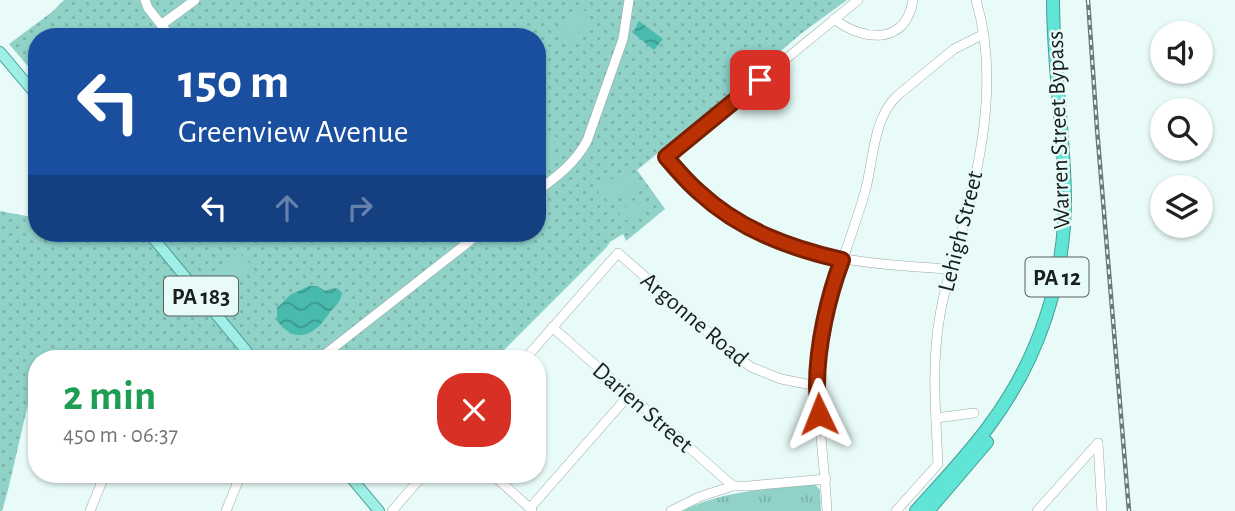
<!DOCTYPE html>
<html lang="en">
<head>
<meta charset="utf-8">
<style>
	body { margin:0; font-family:"Alegreya Sans",sans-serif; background:#f6f6f6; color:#202124; height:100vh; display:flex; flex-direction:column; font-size:26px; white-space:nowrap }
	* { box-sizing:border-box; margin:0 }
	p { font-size:23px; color:#757577 }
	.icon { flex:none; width:38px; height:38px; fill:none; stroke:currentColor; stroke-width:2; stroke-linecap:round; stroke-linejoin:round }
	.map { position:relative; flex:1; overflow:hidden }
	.side { position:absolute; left:28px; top:350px; width:518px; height:133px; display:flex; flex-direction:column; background:#fff; border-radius:28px; box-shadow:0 2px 5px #0004 }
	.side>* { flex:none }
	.top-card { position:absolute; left:28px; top:28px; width:518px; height:214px; border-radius:28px; box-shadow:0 2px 5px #0004; background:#1a4fa0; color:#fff; overflow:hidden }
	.buttons { position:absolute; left:1150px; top:21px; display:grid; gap:14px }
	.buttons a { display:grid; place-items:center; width:63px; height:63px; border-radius:50%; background:#fff; box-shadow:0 2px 5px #0004; font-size:35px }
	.pin { position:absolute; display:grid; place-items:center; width:60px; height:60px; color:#fff; margin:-30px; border-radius:14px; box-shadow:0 4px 10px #0006 }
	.me { position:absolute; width:77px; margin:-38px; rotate:358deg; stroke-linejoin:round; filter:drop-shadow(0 0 5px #0008) }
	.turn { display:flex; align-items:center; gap:24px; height:147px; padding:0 35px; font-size:32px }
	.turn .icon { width:91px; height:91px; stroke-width:2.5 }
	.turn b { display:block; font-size:49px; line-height:60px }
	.lanes { display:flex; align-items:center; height:66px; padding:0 35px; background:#0003; justify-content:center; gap:35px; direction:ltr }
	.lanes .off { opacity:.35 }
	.round { display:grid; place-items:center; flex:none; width:74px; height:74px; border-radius:28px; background:#f6f6f6 }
	.overview { display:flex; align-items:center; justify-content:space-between; height:119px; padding:0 35px }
	h1 { font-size:42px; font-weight:700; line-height:52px; color:#1e9e55 }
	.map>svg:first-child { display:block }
	.grass { fill:url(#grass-dots) }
	.park { fill:url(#park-tufts) }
	.pitch { fill:#90d1c8 }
	.water { fill:url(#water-waves) }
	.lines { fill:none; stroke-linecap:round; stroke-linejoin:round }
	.minor-casing { stroke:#99aaa7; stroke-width:10 }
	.major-casing { stroke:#469f96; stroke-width:12 }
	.highway-casing { stroke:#469f96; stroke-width:14 }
	.minor { stroke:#fff; stroke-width:9 }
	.major { stroke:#9fefe6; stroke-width:10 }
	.highway { stroke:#5fe4d6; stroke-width:12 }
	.rail-casing { stroke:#6c7876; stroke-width:4.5 }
	.rail { stroke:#e8fbf8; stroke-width:2; stroke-dasharray:5; stroke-linecap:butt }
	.route-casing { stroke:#792003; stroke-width:18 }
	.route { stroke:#ba3104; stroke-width:12 }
	.labels { text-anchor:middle; stroke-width:5; stroke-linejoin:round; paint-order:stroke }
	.shield { fill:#e8fbf8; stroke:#56615f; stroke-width:2 }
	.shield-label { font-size:23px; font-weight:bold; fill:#181f1e }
	.street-label { font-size:24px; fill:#181f1e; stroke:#e8fbf8 }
</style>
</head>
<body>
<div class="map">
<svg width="1235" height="511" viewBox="0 0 1235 511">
	<defs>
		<pattern id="grass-dots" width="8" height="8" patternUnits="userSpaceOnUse" patternTransform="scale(1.75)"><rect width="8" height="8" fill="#90d1c8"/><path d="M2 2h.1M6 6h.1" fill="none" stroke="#7bb3ab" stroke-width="1.8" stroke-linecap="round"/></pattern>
		<pattern id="park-tufts" width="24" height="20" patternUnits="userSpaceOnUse" patternTransform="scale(1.75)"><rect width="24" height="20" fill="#90d1c8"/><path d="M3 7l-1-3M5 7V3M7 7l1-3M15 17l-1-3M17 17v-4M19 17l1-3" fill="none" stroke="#7bb3ab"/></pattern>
		<pattern id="water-waves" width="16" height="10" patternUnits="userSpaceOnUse" patternTransform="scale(1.75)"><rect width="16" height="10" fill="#49bbae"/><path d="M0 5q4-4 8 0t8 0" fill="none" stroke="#3c978d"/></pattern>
	</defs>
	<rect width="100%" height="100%" fill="#e8fbf8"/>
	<!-- grass -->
	<path class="grass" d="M64,0H847L802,33L711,110L637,170L665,209L626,241L623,234L610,242L606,248L497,357L492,359H37V373L35,374L8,490L2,511H0V211L37,218V233H537V37H37V77L9,44L52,12Z"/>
	<!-- park -->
	<path class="park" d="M815,484L820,490L821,511H682C723,490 769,489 815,484Z"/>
	<!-- pitch -->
	<g class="pitch">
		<path d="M576,6C582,6 587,13 590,18L588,24L582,28L571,41L558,29L571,14Z"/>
		<path d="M547,134L559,138L560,140L550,161L541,168L537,165V146Z"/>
		<path d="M628,174L633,176L637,180L636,189L618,199L609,201L599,195L598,188C606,179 617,178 628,174Z"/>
		<path d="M634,200C653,206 640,215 631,221L625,220L619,214L621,210Z"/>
		<path d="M237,253L241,254L252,266V269L239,279L227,282L219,275L217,269Z"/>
	</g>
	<!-- water -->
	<g class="water">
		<path d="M639,21L663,39L654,50L633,33Z"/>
		<path d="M309,286H317L325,291C332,288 337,286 342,293C341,302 336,305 330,312C327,316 324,321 320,325C304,340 291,338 277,321V308L290,295Z"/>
	</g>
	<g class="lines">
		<defs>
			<g id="minor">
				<path d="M145,0L148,8L171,37"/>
				<path d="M858,0L666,157C681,175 697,192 715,206C785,259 866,264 950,269"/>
				<path d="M834,19C864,42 906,45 913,0"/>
				<path d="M161,25L195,0"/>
				<path d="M537,191C558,176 575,163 587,141L623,39L629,0"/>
				<path d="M552,327L733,486"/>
				<path d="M319,359L480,233"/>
				<path d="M525,359L618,253L730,351L751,367L781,379L817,386"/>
				<path d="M936,418L974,413"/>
				<path d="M1098,443L1102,511"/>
				<path d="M492,474L532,510"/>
				<path d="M530,508L629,395"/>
				<path d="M90,511L105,474"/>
				<path d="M226,511L241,474"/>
				<path d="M392,511L424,474"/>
				<path d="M671,511L699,497L733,486H749L826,479"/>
				<path d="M827,511C824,450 812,392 823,331C832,281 853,236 866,188C874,157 873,118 898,95L954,49L984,34"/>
				<path d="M896,511L938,464C936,414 931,364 940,315C945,284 955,256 963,227C983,154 998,73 976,0"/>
				<path d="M1037,511L1098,443"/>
			</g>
			<g id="major">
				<path d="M0,52L37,96"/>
				<path d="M149,233L253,359"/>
				<path d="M348,474L379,511"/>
			</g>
			<g id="highway">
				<path d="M916,511C941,483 967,456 989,426C1039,359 1065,280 1065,197C1064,131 1053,66 1053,0"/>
				<path d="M928,511L987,442"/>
			</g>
		</defs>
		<!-- minor casing -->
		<use href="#minor" class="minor-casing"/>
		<!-- major casing -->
		<use href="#major" class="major-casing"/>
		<!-- highway casing -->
		<use href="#highway" class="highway-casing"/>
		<!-- minor -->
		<use href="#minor" class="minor"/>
		<!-- major -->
		<use href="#major" class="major"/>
		<!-- highway -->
		<use href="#highway" class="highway"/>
		<defs>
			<path id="rail" d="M1088,0L1097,129L1129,511"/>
		</defs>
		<!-- rail casing -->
		<use href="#rail" class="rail-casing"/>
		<!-- rail -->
		<use href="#rail" class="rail"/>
	</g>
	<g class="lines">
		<defs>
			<path id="route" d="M760,80L666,157C677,170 687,182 700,193C740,230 790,248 842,260C828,297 817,345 817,386C817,395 819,404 819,414"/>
		</defs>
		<!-- route casing -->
		<use href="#route" class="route-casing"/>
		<!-- route -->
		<use href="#route" class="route"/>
	</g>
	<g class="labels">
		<!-- shield labels -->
		<g class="shield">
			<rect x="1025.5" y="257.5" width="63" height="39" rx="5"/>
			<rect x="164" y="276.5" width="74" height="39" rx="5"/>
		</g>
		<g class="shield-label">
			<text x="1057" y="285">PA 12</text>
			<text x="201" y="304">PA 183</text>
		</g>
		<!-- street labels -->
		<g class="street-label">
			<text transform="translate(1058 130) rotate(-92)" y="8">Warren Street Bypass</text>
			<text transform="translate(960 231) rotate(-76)" y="8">Lehigh Street</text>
			<text transform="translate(695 319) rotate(40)" y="8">Argonne Road</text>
			<text transform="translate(643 407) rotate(41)" y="8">Darien Street</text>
		</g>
	</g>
</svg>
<div class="buttons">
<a><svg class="icon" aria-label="sound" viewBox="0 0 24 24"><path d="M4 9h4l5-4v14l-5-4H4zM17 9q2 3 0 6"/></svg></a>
<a><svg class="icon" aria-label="search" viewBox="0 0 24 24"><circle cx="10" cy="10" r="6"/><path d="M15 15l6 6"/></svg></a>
<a><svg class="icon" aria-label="layers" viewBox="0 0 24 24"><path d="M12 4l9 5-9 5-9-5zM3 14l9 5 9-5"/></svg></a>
</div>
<div class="pin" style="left:760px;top:80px;background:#d93025"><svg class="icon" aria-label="arrive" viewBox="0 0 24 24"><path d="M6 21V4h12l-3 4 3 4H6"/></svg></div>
<svg class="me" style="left:819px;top:414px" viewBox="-20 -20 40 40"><path d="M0-17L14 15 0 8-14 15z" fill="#ba3104" stroke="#fff" stroke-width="4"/></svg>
<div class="top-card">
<div class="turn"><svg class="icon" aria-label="left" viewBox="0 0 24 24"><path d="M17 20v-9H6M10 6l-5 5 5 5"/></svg><div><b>150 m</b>Greenview Avenue</div></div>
<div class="lanes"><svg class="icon" aria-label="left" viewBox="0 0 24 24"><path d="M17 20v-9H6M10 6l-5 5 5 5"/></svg><svg class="icon off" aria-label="ahead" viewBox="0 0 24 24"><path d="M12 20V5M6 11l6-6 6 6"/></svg><svg class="icon off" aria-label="right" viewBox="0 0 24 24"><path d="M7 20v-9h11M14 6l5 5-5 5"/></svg></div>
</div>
<section class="side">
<div class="overview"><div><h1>2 min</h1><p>450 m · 06:37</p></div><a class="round" style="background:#d93025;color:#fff"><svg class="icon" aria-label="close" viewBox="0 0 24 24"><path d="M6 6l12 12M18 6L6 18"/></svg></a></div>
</section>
</div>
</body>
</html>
